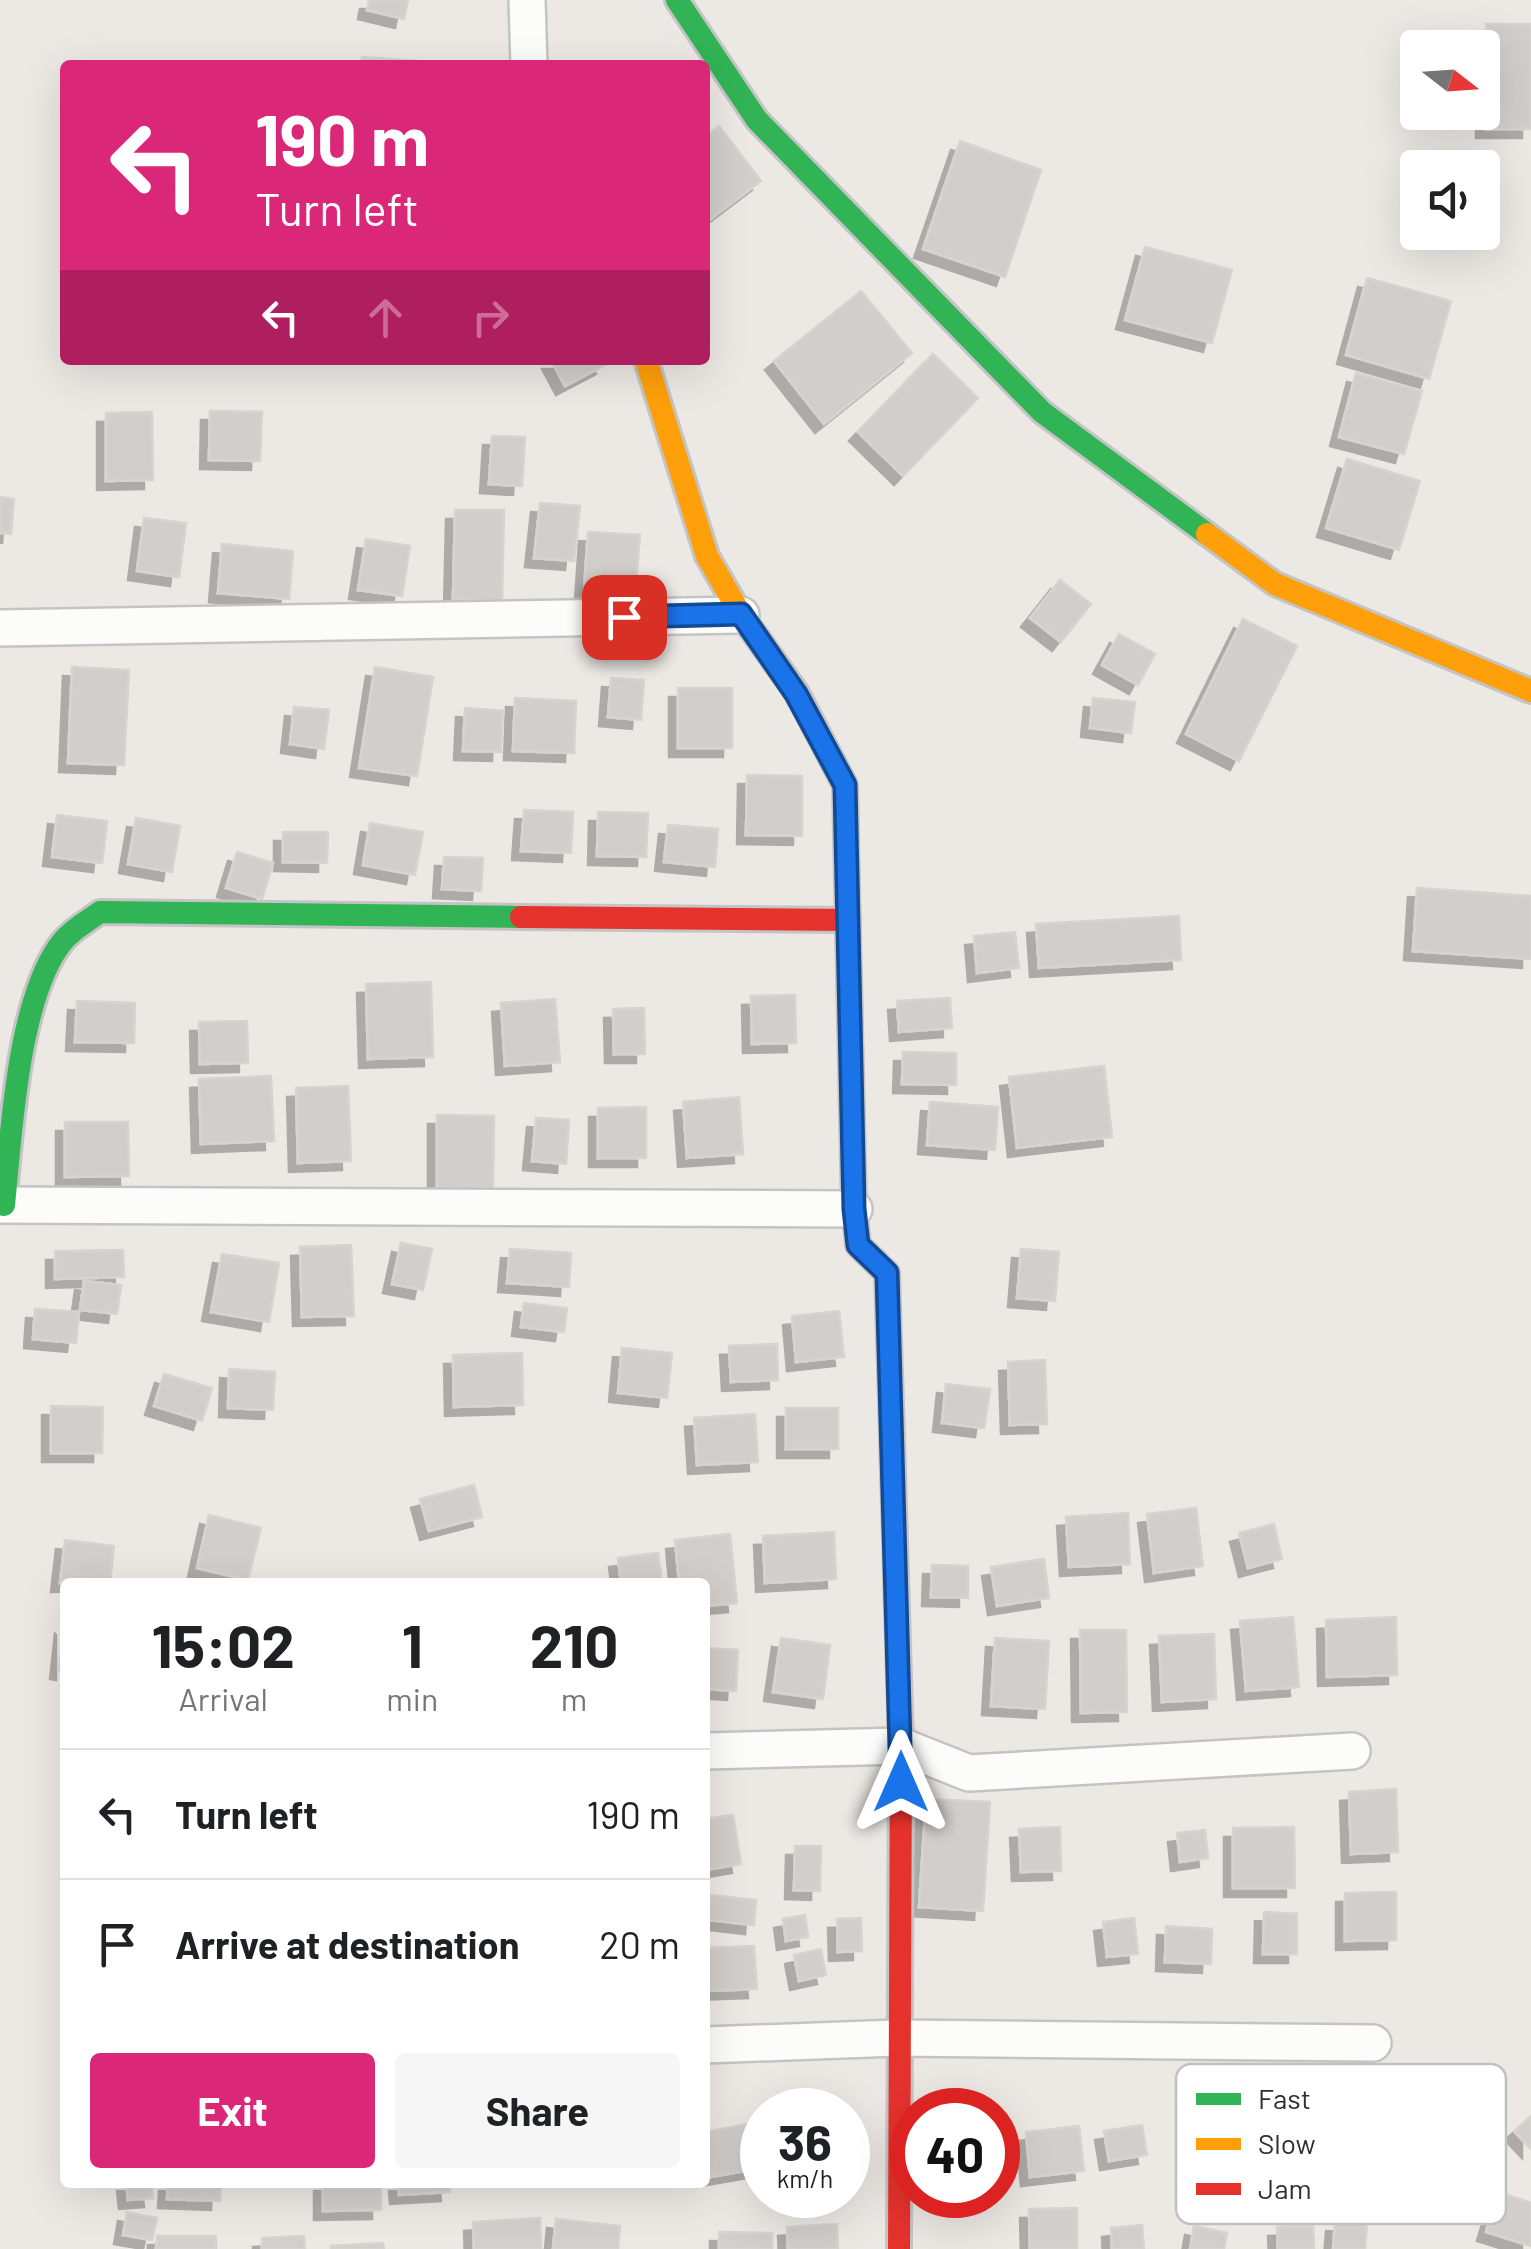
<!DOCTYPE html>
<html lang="en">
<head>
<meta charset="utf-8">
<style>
	body { margin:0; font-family:Barlow,sans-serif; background:#f6f6f6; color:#202124; height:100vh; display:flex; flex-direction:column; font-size:38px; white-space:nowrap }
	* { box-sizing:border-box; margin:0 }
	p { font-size:32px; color:#757577 }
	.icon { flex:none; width:55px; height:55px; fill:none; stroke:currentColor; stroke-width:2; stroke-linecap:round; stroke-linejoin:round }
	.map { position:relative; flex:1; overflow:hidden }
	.panel { position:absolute; left:60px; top:1578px; width:650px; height:610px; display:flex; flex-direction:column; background:#fff; border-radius:10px; box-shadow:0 10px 40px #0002 }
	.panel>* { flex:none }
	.guide { position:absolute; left:60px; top:60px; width:650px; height:305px; border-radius:10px; box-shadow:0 10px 40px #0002; background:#db2777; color:#fff; overflow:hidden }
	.needle { width:65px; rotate:107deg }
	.fabs { position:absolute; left:1400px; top:30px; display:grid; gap:20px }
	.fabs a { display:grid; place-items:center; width:100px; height:100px; border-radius:10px; background:#fff; box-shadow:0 10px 40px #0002; font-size:50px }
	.speed { position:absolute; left:740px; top:2088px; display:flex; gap:20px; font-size:50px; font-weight:700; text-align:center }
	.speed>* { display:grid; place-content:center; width:130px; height:130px; border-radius:50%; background:#fff; box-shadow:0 10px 40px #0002; line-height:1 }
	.speed small { font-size:25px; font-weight:400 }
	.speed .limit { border:15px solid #d22; background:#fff; color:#111 }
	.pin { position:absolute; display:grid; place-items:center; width:85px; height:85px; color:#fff; margin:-42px; border-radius:20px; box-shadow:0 5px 15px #0006 }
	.me { position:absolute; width:110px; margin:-55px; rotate:0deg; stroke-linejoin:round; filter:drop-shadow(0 0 8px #0008) }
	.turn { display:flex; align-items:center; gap:35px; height:210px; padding:0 30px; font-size:45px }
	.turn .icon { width:130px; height:130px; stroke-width:2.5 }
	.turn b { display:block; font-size:70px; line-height:85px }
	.lanes { display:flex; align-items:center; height:95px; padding:0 30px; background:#0003; justify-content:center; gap:50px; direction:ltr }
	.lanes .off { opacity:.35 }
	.eta { display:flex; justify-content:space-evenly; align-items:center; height:170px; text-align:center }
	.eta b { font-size:60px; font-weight:700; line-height:70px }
	.action { display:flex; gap:20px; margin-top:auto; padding:20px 30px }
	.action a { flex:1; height:115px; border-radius:10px; background:#db2777; color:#fff; font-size:40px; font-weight:700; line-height:115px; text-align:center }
	.action a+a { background:#f6f6f6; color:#202124 }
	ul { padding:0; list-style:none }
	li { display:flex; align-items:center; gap:30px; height:130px; padding:0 30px; border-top:2px solid #e0e0e0 }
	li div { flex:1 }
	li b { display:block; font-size:38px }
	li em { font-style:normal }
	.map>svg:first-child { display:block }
	.building { fill:#d1cecb; stroke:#d7d4d0; stroke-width:2.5; filter:url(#shadow) }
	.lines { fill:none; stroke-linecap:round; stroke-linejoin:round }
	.street-casing { stroke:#c5c4c5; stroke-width:40 }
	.fast-casing { stroke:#c5c4c5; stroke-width:28 }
	.slow-casing { stroke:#c5c4c5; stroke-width:28 }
	.jam-casing { stroke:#c5c4c5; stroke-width:28 }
	.street { stroke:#fcfcfb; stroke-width:35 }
	.fast { stroke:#30b455; stroke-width:22 }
	.slow { stroke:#ff9f0a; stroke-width:22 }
	.jam { stroke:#e5322d; stroke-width:22 }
	.route-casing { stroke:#114b97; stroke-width:25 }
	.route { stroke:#1a73e8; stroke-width:18 }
	.key { fill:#fff; stroke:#c0c0c0; stroke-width:2.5 }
	.key-label { font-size:28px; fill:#2e2e2e }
</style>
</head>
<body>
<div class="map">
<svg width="1531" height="2249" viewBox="0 0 1531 2249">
	<defs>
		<filter id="shadow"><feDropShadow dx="-9" dy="9" stdDeviation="0" flood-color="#0004"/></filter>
	</defs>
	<rect width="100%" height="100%" fill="#ece8e4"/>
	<!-- building -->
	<g class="building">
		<path d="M369,0H408L404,19L367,10Z"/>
		<path d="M1486,24H1531V129H1485Z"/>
		<path d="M362,57L432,62L431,65H361Z"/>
		<path d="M719,126L761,181L708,221L705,137Z"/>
		<path d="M960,141L1041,170L1005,277L923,249Z"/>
		<path d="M1145,247L1232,270L1212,343L1125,320Z"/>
		<path d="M1367,278L1451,301L1429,379L1346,355Z"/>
		<path d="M861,291L912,353L824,424L774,361Z"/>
		<path d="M933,354L978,398L903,476L858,432Z"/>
		<path d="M551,360H602L605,365L565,386Z"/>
		<path d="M1356,373L1422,391L1404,454L1339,437Z"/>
		<path d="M210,411L262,412L260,461L209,460Z"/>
		<path d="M152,412L153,480L106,481V413Z"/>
		<path d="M492,436L525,437L522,486L489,484Z"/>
		<path d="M1347,459L1420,481L1399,550L1326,528Z"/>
		<path d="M0,497L14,499L11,534L0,533Z"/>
		<path d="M540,503L580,506L574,561L534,558Z"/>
		<path d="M455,510H504L502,601L453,599Z"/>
		<path d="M144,518L186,523L179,577L137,571Z"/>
		<path d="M588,532L640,535L635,594L584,591Z"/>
		<path d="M366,539L410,546L402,596L358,590Z"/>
		<path d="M222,544L293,551L289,599L218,593Z"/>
		<path d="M1060,580L1091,604L1061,642L1030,618Z"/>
		<path d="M1243,619L1297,646L1239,761L1186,734Z"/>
		<path d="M1119,634L1155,654L1138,685L1102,665Z"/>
		<path d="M72,667L129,670L124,765L68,763Z"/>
		<path d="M375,667L433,677L417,776L359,768Z"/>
		<path d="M611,678L644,680L641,720L608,717Z"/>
		<rect x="678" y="688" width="54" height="60"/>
		<path d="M515,698L576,701L574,753L513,751Z"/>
		<path d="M1093,698L1135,702L1131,733L1090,728Z"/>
		<path d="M294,707L329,710L324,749L290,744Z"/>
		<path d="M465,708L503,711L501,752L463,751Z"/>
		<path d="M747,775L802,776V836L746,835Z"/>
		<path d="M524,810L573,812L571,853L521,851Z"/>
		<path d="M598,812L648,813L646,857L597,856Z"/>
		<path d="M57,815L107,821L102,863L52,857Z"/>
		<path d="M136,818L180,826L172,872L128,864Z"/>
		<path d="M370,823L423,832L415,875L363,865Z"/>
		<path d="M668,825L718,829L715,867L664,862Z"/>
		<path d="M283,832H328L327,863L283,862Z"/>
		<path d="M237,852L273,863L262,899L226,888Z"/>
		<path d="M444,857L483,858L481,891L442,889Z"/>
		<path d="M1417,888L1531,896V959L1413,951Z"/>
		<path d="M1179,916L1181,960L1039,968L1036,924Z"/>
		<path d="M1015,932L1019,968L977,973L974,936Z"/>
		<path d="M431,982L433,1057L368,1059L366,984Z"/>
		<path d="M795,995L796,1043L752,1044L751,996Z"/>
		<path d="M950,998L952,1028L899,1032L897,1001Z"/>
		<path d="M555,999L560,1062L505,1066L501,1003Z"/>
		<path d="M77,1001L135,1003L134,1043L75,1042Z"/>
		<path d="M644,1008L645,1054H614L613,1009Z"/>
		<path d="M247,1021L248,1063L200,1064L199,1022Z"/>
		<path d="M903,1052L956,1053V1085L902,1084Z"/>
		<path d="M1104,1066L1112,1137L1017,1148L1009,1077Z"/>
		<path d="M271,1076L274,1141L201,1144L199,1079Z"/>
		<path d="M348,1086L351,1161L298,1163L296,1088Z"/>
		<path d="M739,1097L743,1154L687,1158L683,1102Z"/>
		<path d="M930,1102L998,1107L995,1150L927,1145Z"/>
		<path d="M646,1107V1158H598V1108Z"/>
		<path d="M437,1115L494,1116L493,1192H437Z"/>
		<path d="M536,1118L569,1120L566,1164L532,1161Z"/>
		<path d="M65,1122H128L129,1176L65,1177Z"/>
		<path d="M401,1243L432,1249L423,1290L392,1284Z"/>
		<path d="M351,1245L354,1316L302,1317L300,1247Z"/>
		<path d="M510,1249L571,1253L569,1287L507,1283Z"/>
		<path d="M1021,1249L1059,1252L1055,1301L1017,1298Z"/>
		<path d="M123,1250L124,1277L55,1279V1251Z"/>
		<path d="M222,1254L279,1263L269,1322L211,1312Z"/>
		<path d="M84,1281L121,1285L117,1314L80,1310Z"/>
		<path d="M524,1303L567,1308L564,1332L521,1327Z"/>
		<path d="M35,1309L79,1312L76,1343L33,1339Z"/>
		<path d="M839,1311L844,1357L796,1362L792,1316Z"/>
		<path d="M777,1344L778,1380L731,1382L729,1346Z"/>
		<path d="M622,1348L672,1353L667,1398L618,1393Z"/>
		<path d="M522,1353L523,1405L454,1407L453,1355Z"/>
		<path d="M1045,1360L1047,1424L1010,1425L1008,1362Z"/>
		<path d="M229,1369L275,1372L273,1410L228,1408Z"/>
		<path d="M164,1374L212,1388L202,1421L154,1406Z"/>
		<path d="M946,1384L990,1389L984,1428L942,1423Z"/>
		<path d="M51,1406L103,1407L102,1453H51Z"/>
		<rect x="786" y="1408" width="52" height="41"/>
		<path d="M755,1414L758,1462L697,1465L694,1418Z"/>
		<path d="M474,1485L482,1517L429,1531L420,1499Z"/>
		<path d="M1196,1508L1203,1566L1154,1573L1147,1514Z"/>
		<path d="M1128,1513L1130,1564L1069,1567L1066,1517Z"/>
		<path d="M209,1515L261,1528L248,1580L197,1568Z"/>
		<path d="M1274,1524L1282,1559L1248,1568L1239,1533Z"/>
		<path d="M834,1532L836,1579L765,1583L763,1536Z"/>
		<path d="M730,1534L737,1603L705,1606V1582H679L675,1540Z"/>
		<path d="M65,1540L114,1546L110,1582L60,1583Z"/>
		<path d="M658,1553L662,1582H621L618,1558Z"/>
		<path d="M1044,1559L1049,1598L997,1606L991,1567Z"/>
		<path d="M932,1565L968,1566V1598L931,1597Z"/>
		<path d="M1293,1617L1299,1687L1246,1691L1240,1621Z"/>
		<path d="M1396,1617L1397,1675L1327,1677L1326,1620Z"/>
		<path d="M64,1625L65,1626V1671L59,1670Z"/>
		<path d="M1080,1630H1126L1127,1712L1081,1713Z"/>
		<path d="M1214,1634L1216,1699L1162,1702L1159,1636Z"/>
		<path d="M781,1638L830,1645L823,1699L773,1692Z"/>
		<path d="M995,1638L1049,1641L1045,1709L991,1706Z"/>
		<path d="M705,1648L738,1650L736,1691L705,1689Z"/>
		<path d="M1396,1789L1398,1852L1351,1854L1349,1792Z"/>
		<path d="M926,1799L990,1802L983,1911L919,1907Z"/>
		<path d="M733,1815L741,1864L705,1870V1819Z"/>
		<path d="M1060,1827L1061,1871L1021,1872L1019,1829Z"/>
		<path d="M1294,1827L1295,1888H1233V1828Z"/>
		<path d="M1205,1830L1208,1858L1180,1862L1177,1833Z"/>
		<path d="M795,1846H821L820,1891L794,1890Z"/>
		<path d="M1396,1892V1940L1345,1941V1893Z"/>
		<path d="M710,1895L756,1900L754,1925L708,1920Z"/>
		<path d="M1264,1912L1297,1914V1954H1263Z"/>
		<path d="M805,1915L808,1937L786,1941L783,1919Z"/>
		<path d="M861,1918L862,1951L838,1952L837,1919Z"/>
		<path d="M1134,1918L1138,1954L1107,1957L1103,1922Z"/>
		<path d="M1166,1926L1212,1929L1211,1964L1165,1962Z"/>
		<path d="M754,1946L757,1989L706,1991L705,1948Z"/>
		<path d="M821,1949L826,1975L799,1981L794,1955Z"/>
		<path d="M944,2091L981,2096L979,2110H941Z"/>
		<path d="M1531,2116V2149L1514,2131Z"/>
		<path d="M748,2124L756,2169L705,2178V2132Z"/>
		<path d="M1142,2125L1147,2155L1109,2161L1104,2131Z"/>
		<path d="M1079,2126L1084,2171L1030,2177L1026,2132Z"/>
		<path d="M126,2182H151L153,2198L128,2200Z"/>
		<path d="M168,2182H221L220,2201L167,2199Z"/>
		<path d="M323,2182H381V2210L323,2211Z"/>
		<path d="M398,2182H449L450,2192L399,2195Z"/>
		<path d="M1498,2192L1531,2203V2246L1486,2232Z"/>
		<path d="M1077,2208V2249H1030L1029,2209Z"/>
		<path d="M127,2212L157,2218L152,2240L123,2235Z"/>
		<path d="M540,2218L541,2249H474L473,2222Z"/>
		<path d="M556,2219L620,2226L618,2249H553Z"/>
		<path d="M1335,2222L1367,2224L1365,2249H1333Z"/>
		<path d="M837,2224L838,2249H788L787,2227Z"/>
		<path d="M1142,2225L1144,2249H1112L1111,2228Z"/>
		<path d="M1194,2226L1227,2233L1224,2249H1190Z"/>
		<path d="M1313,2226L1314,2249H1278L1277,2227Z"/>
		<path d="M719,2232L772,2233V2249H719Z"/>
		<path d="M157,2236H216V2249H156Z"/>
		<path d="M304,2236L305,2249H262V2238Z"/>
		<path d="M383,2243L384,2249H331V2246Z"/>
	</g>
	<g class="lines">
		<defs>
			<g id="street">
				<path d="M527,0L529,65"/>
				<path d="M0,628L741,615"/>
				<path d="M0,1205L854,1209"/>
				<path d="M705,1751L901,1746L969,1773L1352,1751"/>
				<path d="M705,2045L896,2038L1373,2043"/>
			</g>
			<g id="fast">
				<path d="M677,0L757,120L1042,412L1207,534"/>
				<path d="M847,884L854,1209L858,1245L887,1273L891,1404"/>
				<path d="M4,1205C11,1136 18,995 63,941C73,929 88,921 100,912L521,917"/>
			</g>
			<g id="slow">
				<path d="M646,360L707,556L741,615L797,693L845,785L847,884"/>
				<path d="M1207,534L1275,584L1531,691"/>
			</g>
			<g id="jam">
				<path d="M521,917L848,920"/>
				<path d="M891,1404L901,1746L899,2249"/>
			</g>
		</defs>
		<!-- street casing -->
		<use href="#street" class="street-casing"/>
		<!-- fast casing -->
		<use href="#fast" class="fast-casing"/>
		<!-- slow casing -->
		<use href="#slow" class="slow-casing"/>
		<!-- jam casing -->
		<use href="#jam" class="jam-casing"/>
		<!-- street -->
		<use href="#street" class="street"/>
		<!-- fast -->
		<use href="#fast" class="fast"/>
		<!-- slow -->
		<use href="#slow" class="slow"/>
		<!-- jam -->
		<use href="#jam" class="jam"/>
	</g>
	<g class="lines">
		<defs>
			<path id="route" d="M624,617L741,614L796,694L845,785L854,1209L858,1245L887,1273L901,1782"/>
		</defs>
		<!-- route casing -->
		<use href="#route" class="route-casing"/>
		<!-- route -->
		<use href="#route" class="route"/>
	</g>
	<!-- legend -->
	<rect x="1176" y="2064" width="330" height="160" rx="15" class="key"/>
	<rect x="1196" y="2093" width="45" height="12" fill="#30b455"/>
	<rect x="1196" y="2138" width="45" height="12" fill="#ff9f0a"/>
	<rect x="1196" y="2183" width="45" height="12" fill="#e5322d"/>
	<g class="key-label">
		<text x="1258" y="2109">Fast</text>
		<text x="1258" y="2154">Slow</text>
		<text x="1258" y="2199">Jam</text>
	</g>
</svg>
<div class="fabs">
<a><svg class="needle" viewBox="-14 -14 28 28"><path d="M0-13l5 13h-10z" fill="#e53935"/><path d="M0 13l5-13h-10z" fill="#757577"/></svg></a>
<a><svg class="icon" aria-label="sound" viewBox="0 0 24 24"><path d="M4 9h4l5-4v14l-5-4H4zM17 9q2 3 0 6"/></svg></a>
</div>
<div class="speed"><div>36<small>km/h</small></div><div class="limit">40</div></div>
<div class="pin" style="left:624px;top:617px;background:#d93025"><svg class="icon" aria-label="arrive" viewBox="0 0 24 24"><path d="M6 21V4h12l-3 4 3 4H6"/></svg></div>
<svg class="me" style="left:901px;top:1782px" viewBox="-20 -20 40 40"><path d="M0-17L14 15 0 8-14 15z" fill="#1a73e8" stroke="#fff" stroke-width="4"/></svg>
<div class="guide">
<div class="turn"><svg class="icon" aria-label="left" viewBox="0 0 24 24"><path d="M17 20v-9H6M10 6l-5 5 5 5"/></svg><div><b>190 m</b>Turn left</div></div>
<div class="lanes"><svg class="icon" aria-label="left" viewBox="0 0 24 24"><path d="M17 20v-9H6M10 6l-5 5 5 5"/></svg><svg class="icon off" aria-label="ahead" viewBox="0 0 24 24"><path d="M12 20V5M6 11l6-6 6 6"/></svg><svg class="icon off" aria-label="right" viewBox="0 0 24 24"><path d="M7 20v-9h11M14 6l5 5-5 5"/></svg></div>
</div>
<section class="panel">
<div class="eta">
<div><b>15:02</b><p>Arrival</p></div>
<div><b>1</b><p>min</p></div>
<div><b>210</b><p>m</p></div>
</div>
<ul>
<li><svg class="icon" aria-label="left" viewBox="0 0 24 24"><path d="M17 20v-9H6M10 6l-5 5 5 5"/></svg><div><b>Turn left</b></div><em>190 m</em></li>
<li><svg class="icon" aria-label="arrive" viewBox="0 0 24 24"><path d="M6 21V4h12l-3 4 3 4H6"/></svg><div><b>Arrive at destination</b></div><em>20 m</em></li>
</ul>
<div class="action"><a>Exit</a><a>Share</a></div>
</section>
</div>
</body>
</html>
